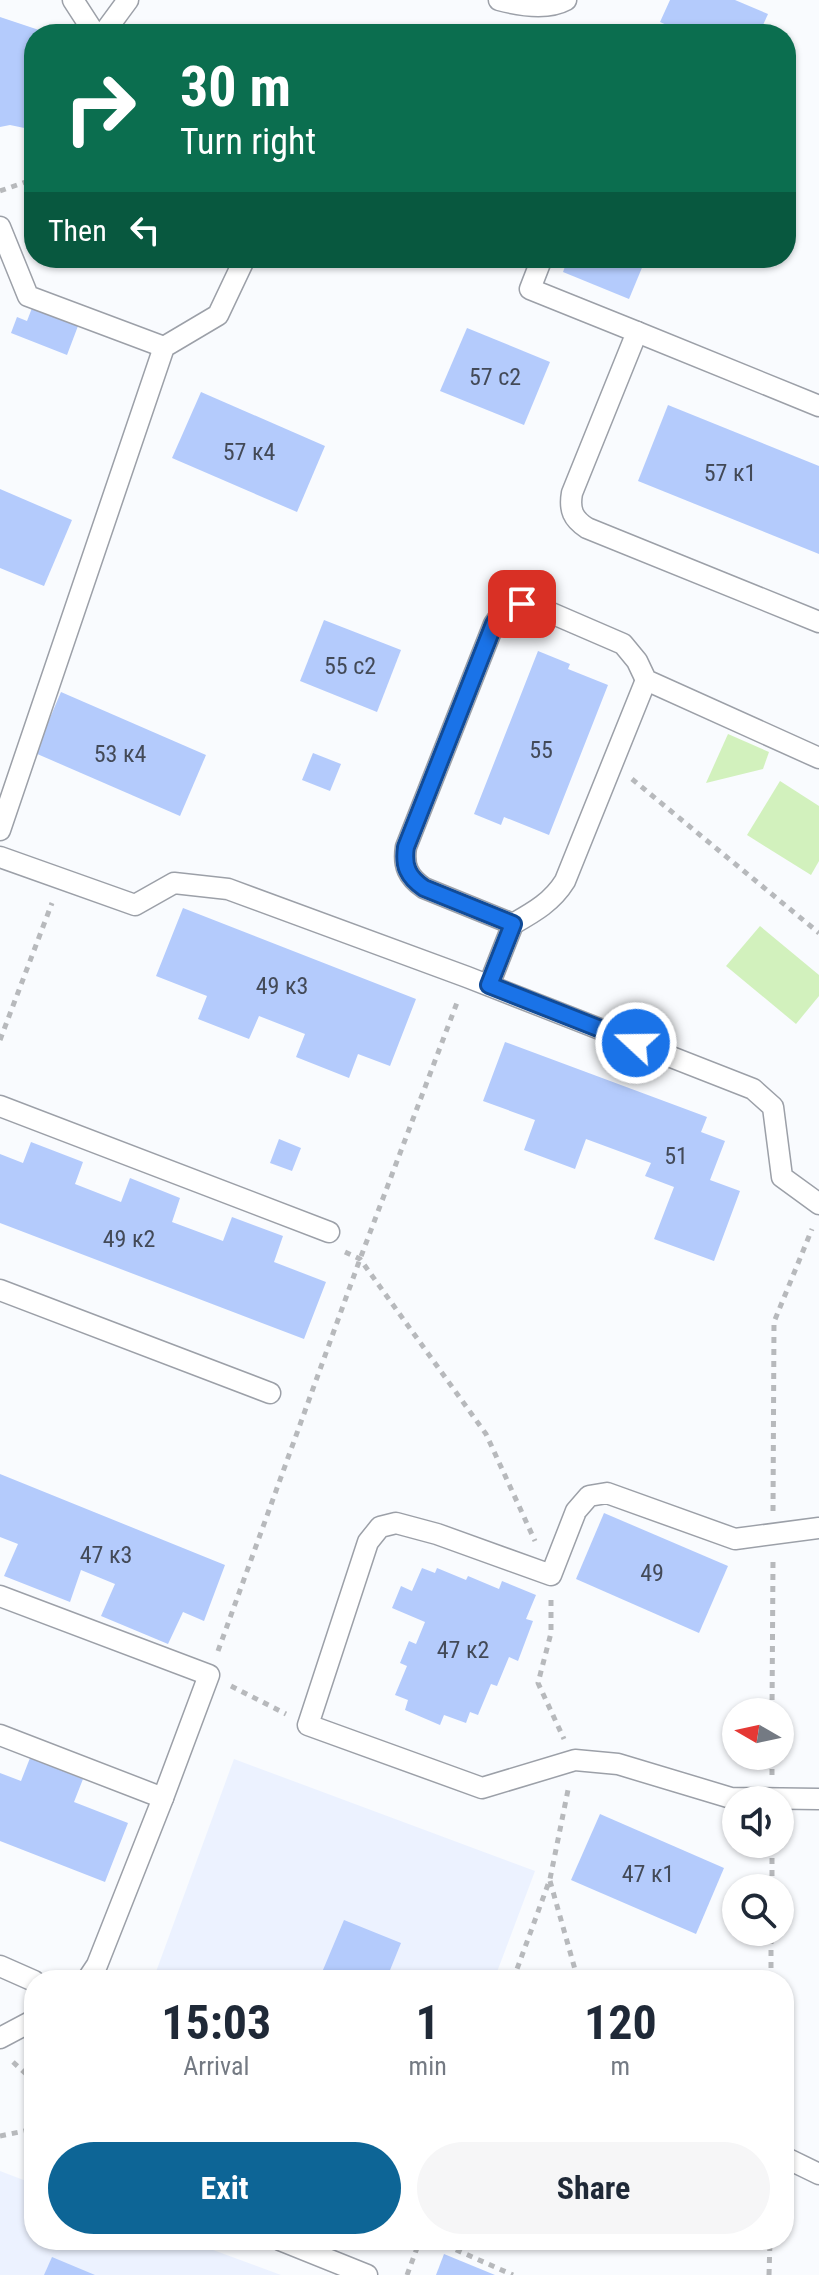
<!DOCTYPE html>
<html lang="en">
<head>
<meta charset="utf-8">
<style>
	body { margin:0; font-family:"Roboto Condensed",sans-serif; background:#f6f6f7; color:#1f2937; height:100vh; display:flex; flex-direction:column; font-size:30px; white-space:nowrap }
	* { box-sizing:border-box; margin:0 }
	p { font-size:26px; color:#747a83 }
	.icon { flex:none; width:44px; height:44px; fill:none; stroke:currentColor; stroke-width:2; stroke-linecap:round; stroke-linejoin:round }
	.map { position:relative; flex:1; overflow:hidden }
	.side { position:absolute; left:24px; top:1970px; width:770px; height:280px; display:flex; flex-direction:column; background:#fff; border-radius:32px; box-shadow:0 2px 6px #0004 }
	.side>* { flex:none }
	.hud { position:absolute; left:24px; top:24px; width:772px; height:244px; border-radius:32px; box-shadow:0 2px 6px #0004; background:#0b6e4f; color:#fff; overflow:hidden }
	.needle { width:52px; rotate:279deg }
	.controls { position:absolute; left:722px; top:1698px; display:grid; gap:16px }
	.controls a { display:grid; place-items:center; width:72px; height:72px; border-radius:50%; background:#fff; box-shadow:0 2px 6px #0004; font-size:40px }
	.pin { position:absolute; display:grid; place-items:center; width:68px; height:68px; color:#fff; margin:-34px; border-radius:16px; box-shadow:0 4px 12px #0006 }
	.me { position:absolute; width:88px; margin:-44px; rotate:291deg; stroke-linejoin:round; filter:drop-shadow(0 0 6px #0008) }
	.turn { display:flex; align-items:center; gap:28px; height:168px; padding:0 24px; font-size:36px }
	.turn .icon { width:104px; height:104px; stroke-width:2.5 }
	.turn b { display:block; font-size:56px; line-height:68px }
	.then { display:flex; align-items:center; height:76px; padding:0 24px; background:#0003; gap:16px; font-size:30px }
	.eta { display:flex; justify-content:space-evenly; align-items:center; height:136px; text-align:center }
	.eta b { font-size:48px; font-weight:700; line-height:56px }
	.button { display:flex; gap:16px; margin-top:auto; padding:16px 24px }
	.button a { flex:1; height:92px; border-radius:48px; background:#0d6596; color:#fff; font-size:32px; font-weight:700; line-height:92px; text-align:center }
	.button a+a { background:#f6f6f7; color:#1f2937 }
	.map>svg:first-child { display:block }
	.built { fill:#ecf2ff }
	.green { fill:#d2f1bd }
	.building { fill:#b4cbfc }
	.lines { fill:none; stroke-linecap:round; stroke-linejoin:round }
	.service-casing { stroke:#9ca0a8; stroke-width:23 }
	.path { stroke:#b7b9bc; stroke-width:5; stroke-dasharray:6 6; stroke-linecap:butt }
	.service { stroke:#fff; stroke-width:20 }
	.route-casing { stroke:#114b97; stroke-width:20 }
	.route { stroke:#1a73e8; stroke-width:14 }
	.labels { text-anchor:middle; stroke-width:6; stroke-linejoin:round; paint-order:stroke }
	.number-label { font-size:24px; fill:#434a58 }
</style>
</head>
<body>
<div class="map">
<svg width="819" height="2275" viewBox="0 0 819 2275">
	<rect width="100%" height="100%" fill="#f9fbfe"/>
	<!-- built -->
	<g class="built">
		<path d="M234,1759L535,1871L494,1980H153Z"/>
		<path d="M0,2171L34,2184V2240H186L281,2275H0Z"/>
	</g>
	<!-- green -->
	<g class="green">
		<path d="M728,734L769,752L763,769L706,783Z"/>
		<path d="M780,781L819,806V861L811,875L747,835Z"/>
		<path d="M760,926L819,975V996L796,1024L726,966Z"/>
	</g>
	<!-- building -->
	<g class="building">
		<path d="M670,0H735L768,14L759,34H687L660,22Z"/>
		<path d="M0,17L39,30L41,34H34V130L10,125L0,127Z"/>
		<path d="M568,258H646L629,299L563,272Z"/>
		<path d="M32,308L78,326L67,355L11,333L17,317L27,321Z"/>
		<path d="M467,328L550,362L524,425L440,391Z"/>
		<path d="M201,392L325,446L297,512L172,458Z"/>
		<path d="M668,405L819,466V554L638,481Z"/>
		<path d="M0,489L72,520L44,586L0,568Z"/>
		<path d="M324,620L401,650L377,712L300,681Z"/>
		<path d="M538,651L570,664L568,669L608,685L549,835L504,817L501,825L474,814Z"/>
		<path d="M61,692L206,755L180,816L35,753Z"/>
		<path d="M313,753L341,764L330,791L302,780Z"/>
		<path d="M183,908L416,999L390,1066L358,1054L349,1078L296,1057L305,1034L259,1016L249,1039L198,1019L207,996L156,976Z"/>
		<path d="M505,1042L707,1117L701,1132L725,1141L710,1180L740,1191L714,1261L654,1239L674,1187L645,1176L651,1163L586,1139L575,1169L524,1150L535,1120L483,1101Z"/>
		<path d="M279,1139L301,1148L292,1171L270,1163Z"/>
		<path d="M31,1142L83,1162L75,1184L121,1202L130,1178L180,1198L172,1222L223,1241L232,1217L283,1236L274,1262L326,1282L304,1339L0,1223V1154L23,1163Z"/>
		<path d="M0,1474L225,1565L204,1621L183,1612L168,1644L101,1616L115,1584L81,1570L70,1602L4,1576L18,1544L0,1537Z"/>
		<path d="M604,1513L728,1566L699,1633L576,1579Z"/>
		<path d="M422,1568L435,1573L437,1568L466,1580L468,1576L499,1589L502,1581L536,1595L526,1619L533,1621L518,1661L509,1657L497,1686L491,1684L478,1715L470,1712L466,1723L444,1715L440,1725L405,1710L408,1700L395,1695L407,1666L400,1663L409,1641L416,1644L425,1622L392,1608L401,1586L412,1591Z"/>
		<path d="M30,1758L83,1779L74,1802L128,1823L105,1882L0,1841V1773L21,1781Z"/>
		<path d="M600,1814L724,1868L696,1934L571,1880Z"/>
		<path d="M344,1920L401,1943L386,1980H300L304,1970L320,1977Z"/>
		<path d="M444,2254L495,2275H436Z"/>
		<path d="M52,2257L95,2275H44Z"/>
	</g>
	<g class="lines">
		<defs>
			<g id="service">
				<path d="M73,0L95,34"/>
				<path d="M499,0C518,5 548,10 566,0"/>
				<path d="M103,34L128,0"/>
				<path d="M0,227L28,296L164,347"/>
				<path d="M542,258L530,289L637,332L572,493C569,510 573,519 587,528L819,622"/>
				<path d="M637,332L819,406"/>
				<path d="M0,830L164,347L218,315L245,258"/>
				<path d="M0,857L135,905L174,883L228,889L467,977L753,1089L773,1107L782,1177L819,1204"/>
				<path d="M513,924C534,912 552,902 565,881L646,680"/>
				<path d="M489,985L513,924L424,888C408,877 403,866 406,847L494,624C504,608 516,603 535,606L623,644L637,661L646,680L819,758"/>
				<path d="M0,1106L329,1232"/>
				<path d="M0,1290L270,1393"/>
				<path d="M819,1528L735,1539L607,1493L589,1496L576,1511L551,1575L437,1534L396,1523L380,1527L368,1542L308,1725L482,1788L575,1760L618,1764L731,1798L819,1799"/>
				<path d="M0,1596L209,1675L163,1798"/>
				<path d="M0,1735L163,1798L97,1965L87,1980"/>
				<path d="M0,1966L34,1981"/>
				<path d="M0,2038L34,2020"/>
				<path d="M784,2157L819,2174"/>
				<path d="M280,2240L367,2275"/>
			</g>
		</defs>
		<!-- service casing -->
		<use href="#service" class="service-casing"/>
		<!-- path -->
		<g class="path">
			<path d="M0,191L34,179"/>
			<path d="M632,779L819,933"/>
			<path d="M0,1040L52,903"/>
			<path d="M345,1252L360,1259L486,1434L535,1541"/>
			<path d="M773,1511L774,1322L812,1229"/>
			<path d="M551,1600V1633L538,1683L564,1739"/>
			<path d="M218,1651L360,1259L458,1000"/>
			<path d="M231,1686L286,1714"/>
			<path d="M772,1712L773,1561"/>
			<path d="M772,1775V1756"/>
			<path d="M550,1881L578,1980"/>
			<path d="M772,1888V1844"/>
			<path d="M513,1980L550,1879L568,1790"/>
			<path d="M771,1980V1932"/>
			<path d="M13,2062L34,2081"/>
			<path d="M0,2136L34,2129"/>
			<path d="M434,2240L513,2275"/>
			<path d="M407,2275L420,2240"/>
			<path d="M769,2275L770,2240"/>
		</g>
		<!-- service -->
		<use href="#service" class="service"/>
	</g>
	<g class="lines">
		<defs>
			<path id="route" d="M522,604C508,607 501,612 494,624L406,847C403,866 408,877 424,888L513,924L489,985L636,1043"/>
		</defs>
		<!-- route casing -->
		<use href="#route" class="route-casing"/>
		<!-- route -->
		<use href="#route" class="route"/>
	</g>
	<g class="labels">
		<!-- number labels -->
		<g class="number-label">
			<text x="495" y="385">57 с2</text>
			<text x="249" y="460">57 к4</text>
			<text x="730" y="481">57 к1</text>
			<text x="350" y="674">55 с2</text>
			<text x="541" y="758">55</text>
			<text x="120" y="762">53 к4</text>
			<text x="282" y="994">49 к3</text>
			<text x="676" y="1164">51</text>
			<text x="129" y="1247">49 к2</text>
			<text x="106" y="1563">47 к3</text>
			<text x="652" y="1581">49</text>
			<text x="463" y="1658">47 к2</text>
			<text x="648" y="1882">47 к1</text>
		</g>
	</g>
</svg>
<div class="controls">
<a><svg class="needle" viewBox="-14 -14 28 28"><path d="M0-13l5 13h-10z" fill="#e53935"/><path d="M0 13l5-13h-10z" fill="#747a83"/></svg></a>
<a><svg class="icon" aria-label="sound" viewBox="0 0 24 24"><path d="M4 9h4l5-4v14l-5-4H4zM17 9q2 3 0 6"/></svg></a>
<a><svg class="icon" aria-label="search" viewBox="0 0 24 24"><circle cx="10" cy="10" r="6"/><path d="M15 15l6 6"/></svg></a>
</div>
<div class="pin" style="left:522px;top:604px;background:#d93025"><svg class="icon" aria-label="arrive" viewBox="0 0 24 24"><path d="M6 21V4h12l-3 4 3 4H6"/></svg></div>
<svg class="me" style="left:636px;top:1043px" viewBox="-20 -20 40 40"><circle r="17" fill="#1a73e8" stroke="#fff" stroke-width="3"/><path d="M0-11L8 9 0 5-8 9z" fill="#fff"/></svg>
<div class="hud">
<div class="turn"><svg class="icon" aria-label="right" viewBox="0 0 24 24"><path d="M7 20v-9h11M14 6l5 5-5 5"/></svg><div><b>30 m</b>Turn right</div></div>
<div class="then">Then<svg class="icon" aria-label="left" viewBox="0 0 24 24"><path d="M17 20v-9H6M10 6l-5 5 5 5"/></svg></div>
</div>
<section class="side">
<div class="eta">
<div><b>15:03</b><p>Arrival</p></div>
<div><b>1</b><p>min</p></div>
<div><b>120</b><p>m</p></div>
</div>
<div class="button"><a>Exit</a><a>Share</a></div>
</section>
</div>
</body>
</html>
